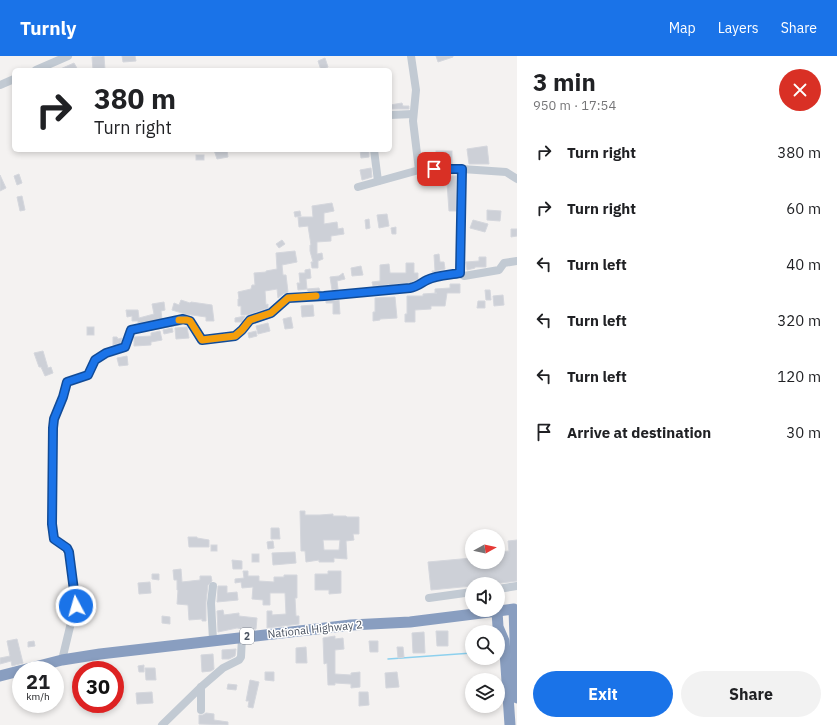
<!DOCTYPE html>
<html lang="en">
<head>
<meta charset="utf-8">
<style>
	body { margin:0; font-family:"IBM Plex Sans",sans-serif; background:#f2f2f2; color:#202124; height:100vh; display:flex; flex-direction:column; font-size:15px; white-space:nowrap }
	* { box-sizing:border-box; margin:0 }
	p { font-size:13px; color:#757577 }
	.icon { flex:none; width:22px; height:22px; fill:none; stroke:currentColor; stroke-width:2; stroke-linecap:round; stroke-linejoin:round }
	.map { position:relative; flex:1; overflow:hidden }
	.details { display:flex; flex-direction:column; background:#fff; width:320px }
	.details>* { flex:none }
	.hud { position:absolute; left:12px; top:12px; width:380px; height:84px; border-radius:6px; box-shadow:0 2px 6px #0003; background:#fff; color:#202124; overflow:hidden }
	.needle { width:26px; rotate:82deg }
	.controls { position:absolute; left:465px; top:473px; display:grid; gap:8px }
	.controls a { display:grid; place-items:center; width:40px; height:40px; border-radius:50%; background:#fff; box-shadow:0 2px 6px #0003; font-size:20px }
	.speed { position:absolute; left:12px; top:605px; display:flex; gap:8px; font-size:20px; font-weight:700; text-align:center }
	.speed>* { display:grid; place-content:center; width:52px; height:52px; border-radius:50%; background:#fff; box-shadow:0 2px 6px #0003; line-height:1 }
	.speed small { font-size:10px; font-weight:400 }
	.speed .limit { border:6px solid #d22; background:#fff; color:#111 }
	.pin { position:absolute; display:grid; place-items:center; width:34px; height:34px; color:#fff; margin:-17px; border-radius:8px; box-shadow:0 2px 6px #0006 }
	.me { position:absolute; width:44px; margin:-22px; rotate:354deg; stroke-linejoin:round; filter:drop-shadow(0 0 3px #0008) }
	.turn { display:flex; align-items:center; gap:14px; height:84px; padding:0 16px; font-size:18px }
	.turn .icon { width:52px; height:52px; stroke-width:2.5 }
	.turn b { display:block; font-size:28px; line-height:34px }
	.round { display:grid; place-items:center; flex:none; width:42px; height:42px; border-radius:21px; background:#f2f2f2 }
	.overview { display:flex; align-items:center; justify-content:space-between; height:68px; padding:0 16px }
	h1 { font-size:24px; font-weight:800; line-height:30px }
	.action { display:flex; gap:8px; margin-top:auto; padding:8px 16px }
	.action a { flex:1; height:46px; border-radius:24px; background:#1a73e8; color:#fff; font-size:16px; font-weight:800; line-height:46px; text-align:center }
	.action a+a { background:#f2f2f2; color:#202124 }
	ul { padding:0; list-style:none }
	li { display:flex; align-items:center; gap:12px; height:56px; padding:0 16px }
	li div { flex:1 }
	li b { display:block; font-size:15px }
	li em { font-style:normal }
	header { display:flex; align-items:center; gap:24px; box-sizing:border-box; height:56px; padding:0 20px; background:#1a73e8; color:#fff }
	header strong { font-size:19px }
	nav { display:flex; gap:22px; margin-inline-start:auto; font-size:14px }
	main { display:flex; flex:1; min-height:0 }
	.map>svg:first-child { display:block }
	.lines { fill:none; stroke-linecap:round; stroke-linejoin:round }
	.stream { stroke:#8dd0ee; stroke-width:1.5 }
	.building { fill:#cdd0d7; stroke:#d5d7dd; fill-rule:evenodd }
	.minor { stroke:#c2cad3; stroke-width:8 }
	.highway { stroke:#899ec0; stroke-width:11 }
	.route-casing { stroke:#114b97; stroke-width:10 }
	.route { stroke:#1a73e8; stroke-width:7 }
	.slow { stroke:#f59e0b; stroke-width:7 }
	.labels { text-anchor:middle; stroke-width:3; stroke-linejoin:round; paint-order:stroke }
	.shield { fill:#fff; stroke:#808690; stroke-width:1 }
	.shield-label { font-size:10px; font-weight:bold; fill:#495260 }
	.street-label { font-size:11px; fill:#495260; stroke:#fff }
</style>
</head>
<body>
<header>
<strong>Turnly</strong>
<nav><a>Map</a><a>Layers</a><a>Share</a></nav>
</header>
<main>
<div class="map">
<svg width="517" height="669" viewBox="0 0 517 669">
	<rect width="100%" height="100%" fill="#f4f2f1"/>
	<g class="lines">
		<!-- stream -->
		<path class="stream" d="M388,603L472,597"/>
	</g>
	<!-- building -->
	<g class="building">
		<path d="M104,0L105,14H93L92,1Z"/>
		<path d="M122,0H135L136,5L123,6Z"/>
		<path d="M436,0H453V1L438,6Z"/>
		<path d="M325,2L328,11L321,14L318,5Z"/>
		<path d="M74,7L78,14H58Z"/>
		<path d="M402,47L403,50H409V53H390V49Z"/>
		<path d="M487,90L489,108H469L467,93Z"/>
		<path d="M214,94H227L228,101L217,103Z"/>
		<path d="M360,94H369V101L361,102Z"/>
		<rect x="436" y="95" width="16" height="13"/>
		<rect x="196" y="99" width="8" height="5"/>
		<path d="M371,112L372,121L362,124L360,114Z"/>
		<path d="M19,118L22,127L17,129L14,120Z"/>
		<path d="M0,119L6,132L0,135Z"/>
		<path d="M453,120H456V155H449L447,127H441V121Z"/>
		<path d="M22,140L25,154L20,155L17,141Z"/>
		<path d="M332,147L334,155L324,157V168L337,166L338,173L343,172L344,178L331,180V185L317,186V198L322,197L323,203L318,205V212H312L311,206H313L310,195V189H311L308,170L299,171L298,161H313L312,150Z"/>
		<path d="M487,154L501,155L500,165L487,164Z"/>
		<path d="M300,155L301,160L295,161L294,156Z"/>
		<path d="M387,158L389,170L379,172L377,159Z"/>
		<path d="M369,163L370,172L366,173L365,164Z"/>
		<path d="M473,164L488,168L485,176L470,172Z"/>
		<path d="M396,171V178H392L391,172Z"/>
		<path d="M511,173H517V180L511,181Z"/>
		<path d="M282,184L285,188L279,192L276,188Z"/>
		<path d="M295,195L297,206L282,209L283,219H286L288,236L283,238L278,242L277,233L265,235L266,249L268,248V252L247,259H241V250H238V243H239L238,236L251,233L252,229H255L254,217L266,216V215L277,213L276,197Z"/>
		<path d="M439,198L440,206H444L445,213L432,216V215H435L434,199Z"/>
		<path d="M479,201H486V211H475V212L467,214L466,206L479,205Z"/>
		<path d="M406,207H414V217H418V223L409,227L373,230L372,226L380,225V209L389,208L390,217H406Z"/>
		<path d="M361,210L363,219L352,220L351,212Z"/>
		<path d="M310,213L311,222L306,223L307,233L298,234L297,227H300L299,217H305V214Z"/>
		<path d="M343,217L345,223L337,225L338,233L332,234L330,221L339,220Z"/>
		<path d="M450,228H460V237H447L445,250H431V253L415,254V266H405V258H407V240H423V238L437,237H435V233L450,232Z"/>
		<path d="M319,232L320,235H308L307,233Z"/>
		<path d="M485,234H490L491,244H486Z"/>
		<path d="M503,239L504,249L494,250L493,240Z"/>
		<path d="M395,241L397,262L380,263V264L373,265V256H375V242Z"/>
		<path d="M181,244L190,247L191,246L212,249L214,265H206V261L185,258L172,254L174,247L179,249Z"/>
		<path d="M339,244L340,258H333V247H326V245Z"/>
		<path d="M478,245H485V252H477Z"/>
		<path d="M164,246L165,254L161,255L162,263L138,267V265H132V260L127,261L126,254H138L139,262L154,258L152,248Z"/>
		<path d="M313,249L314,260L302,261L301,250Z"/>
		<path d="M245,260L242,266H235V262Z"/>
		<path d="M291,261L293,272L285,273L283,263Z"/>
		<path d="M268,267L270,275L258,278L256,270Z"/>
		<rect x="87" y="271" width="7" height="8"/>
		<path d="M187,271L189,282L176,283L175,272Z"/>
		<path d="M172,272L173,276L164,278L163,274Z"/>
		<path d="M160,275L162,284L151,286V289L134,290V281L151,280V277Z"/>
		<path d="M256,275L257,280L249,282L248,277Z"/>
		<path d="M113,281H117L118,283L122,282L121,287L113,289Z"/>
		<path d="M43,295L48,312L51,311L53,317L45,320L41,311H39L34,297Z"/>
		<path d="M127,300L128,309L119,310L117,302Z"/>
		<path d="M300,455H305V459H320L333,458V460H346L347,461H359V478H353L354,484L346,485L347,503L334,502V506H319V504L306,506L305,495H301ZM323,484H340L339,494H324Z"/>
		<path d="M271,472H279L280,483H271Z"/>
		<path d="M188,481H197V482L209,484V491H189Z"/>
		<path d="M517,484V525L493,528H472V530L431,534L428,506L472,502V506H498V496L509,495L508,485Z"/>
		<path d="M273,485L274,492L268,493L267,486Z"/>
		<rect x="211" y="489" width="6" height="6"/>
		<path d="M295,496L296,507L273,509L272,497Z"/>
		<rect x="252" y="498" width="7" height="8"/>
		<path d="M232,504L242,505V513H233Z"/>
		<path d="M181,513L182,526L200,524V520H211L212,525L208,529L206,546V565H202V563L189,564L188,549L177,548L178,534H177V524H174L173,514Z"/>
		<path d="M243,515H248V520H259V525L274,526V521H284V519H297V542H295L296,560H299V568L267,572V555H272V559L286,558L285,537H270V549H263V544L252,543L253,531L242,532L241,526L235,527V523L244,522Z"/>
		<path d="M328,515H341V537L329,538V534H315V518H328Z"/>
		<path d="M152,518H159V524L152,523Z"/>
		<path d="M150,526L151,537L139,538L138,527Z"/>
		<path d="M218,530H227V537L237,536L238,544L217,546Z"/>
		<path d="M223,554L224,559L239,557V560L257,562L256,573L248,574L237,572L218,576L217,555Z"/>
		<path d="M162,560L170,561V568L162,567Z"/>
		<path d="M436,575H448V590H437Z"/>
		<path d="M424,576L425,597H413L412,577Z"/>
		<path d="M335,580V583L343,582L344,593L335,594V618L351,619V617L360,616V631L351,632V628L335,627V629H328L327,607L324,608L323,582Z"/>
		<path d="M17,583L23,607L12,610L11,605L0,608V602L10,600L7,585Z"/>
		<path d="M34,585L35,590L28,591V586Z"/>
		<path d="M369,585H378V596H370Z"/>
		<path d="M306,591L307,607H296V592Z"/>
		<path d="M397,591H403L404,601L398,602Z"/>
		<path d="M236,593L235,600L229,603H222V594Z"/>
		<path d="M213,598L214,613L211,615L202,616L201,599Z"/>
		<path d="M144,609V616H139L138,610Z"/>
		<path d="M145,612H155L156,624H146Z"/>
		<path d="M265,616H274V625L265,624Z"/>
		<path d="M397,616L399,631L386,632L385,617Z"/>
		<path d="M250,624L259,626L253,652L248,651L249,645H246Z"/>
		<path d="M228,628L237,629L236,634L227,633Z"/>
		<path d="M152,636L153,647L137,648L136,637Z"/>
		<path d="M359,636H368L369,649L359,650Z"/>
		<path d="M206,657L214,658V664L228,666V669L199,668V659H203Z"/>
	</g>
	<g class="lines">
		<!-- minor -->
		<g class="minor">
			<path d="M411,0L416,34L413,65L419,114"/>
			<path d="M36,14L68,0"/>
			<path d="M0,29L14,23"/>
			<path d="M390,59L413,58"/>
			<path d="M374,94L378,125"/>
			<path d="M358,131L419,114L462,113L506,116L517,123"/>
			<path d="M460,217L464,220L499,214L504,207L517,205"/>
			<path d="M213,530L211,547L213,584"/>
			<path d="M498,533L517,530"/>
			<path d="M429,542L472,536"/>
			<path d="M62,604L75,550V544L69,496C64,487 56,489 53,477V371L54,363L63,341L67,326L88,319L95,304L106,297L125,291L131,274L187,264C196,267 196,277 201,284L235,280L242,274L250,264L271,257L285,243L288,242L324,240L410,232C417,231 421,227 427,224C437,219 450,219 460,217L462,113"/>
			<path d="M201,631V654"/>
			<path d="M162,669L201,631L223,612L239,604L241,601L242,581"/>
		</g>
		<!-- highway -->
		<g class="highway">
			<path d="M497,555L498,571L504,585L505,596L510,669"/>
			<path d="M0,620L62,604L100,598L351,569L410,566L514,553L517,642"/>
		</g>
	</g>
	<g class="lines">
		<defs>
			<path id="route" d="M76,550L69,496L67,492L54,483L52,468L53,372L54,363L63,341L67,326L88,319L95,304L106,297L125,291L131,274L183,263L190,265L202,284L235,280L242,274L250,264L271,257L288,242L324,240L410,232C417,231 421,227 427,224C437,219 450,219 460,217L462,113H434"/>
		</defs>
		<!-- route casing -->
		<use href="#route" class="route-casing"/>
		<!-- route -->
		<use href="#route" class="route"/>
		<!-- slow -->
		<path class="slow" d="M179,264H187L190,265L202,284L235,280L242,274L250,264L271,257L288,242L316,240"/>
	</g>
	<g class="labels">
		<!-- shield labels -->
		<rect class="shield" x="240" y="572" width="14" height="16" rx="3"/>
		<g class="shield-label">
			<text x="247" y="584">2</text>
		</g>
		<!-- street labels -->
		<g class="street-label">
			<text transform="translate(315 573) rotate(-6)" y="4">National Highway 2</text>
		</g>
	</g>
</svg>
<div class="controls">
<a><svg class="needle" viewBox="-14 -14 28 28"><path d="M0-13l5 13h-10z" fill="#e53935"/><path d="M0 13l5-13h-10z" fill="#757577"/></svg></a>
<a><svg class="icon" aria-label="sound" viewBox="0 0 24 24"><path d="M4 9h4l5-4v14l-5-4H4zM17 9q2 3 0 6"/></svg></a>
<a><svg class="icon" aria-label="search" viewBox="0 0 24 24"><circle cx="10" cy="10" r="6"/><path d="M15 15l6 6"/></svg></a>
<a><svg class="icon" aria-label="layers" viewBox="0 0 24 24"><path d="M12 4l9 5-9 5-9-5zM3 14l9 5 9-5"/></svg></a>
</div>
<div class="speed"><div>21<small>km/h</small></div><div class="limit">30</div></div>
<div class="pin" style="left:434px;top:113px;background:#d93025"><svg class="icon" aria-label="arrive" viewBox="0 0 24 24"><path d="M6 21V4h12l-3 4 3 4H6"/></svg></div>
<svg class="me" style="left:76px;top:550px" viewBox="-20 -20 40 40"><circle r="17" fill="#1a73e8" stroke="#fff" stroke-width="3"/><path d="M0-11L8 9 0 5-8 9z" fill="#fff"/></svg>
<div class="hud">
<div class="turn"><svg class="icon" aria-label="right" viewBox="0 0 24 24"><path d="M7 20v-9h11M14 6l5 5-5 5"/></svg><div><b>380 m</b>Turn right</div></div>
</div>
</div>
<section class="details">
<div class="overview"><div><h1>3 min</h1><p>950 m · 17:54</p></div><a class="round" style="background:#d93025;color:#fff"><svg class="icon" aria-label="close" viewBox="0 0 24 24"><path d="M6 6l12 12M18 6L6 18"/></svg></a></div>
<ul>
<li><svg class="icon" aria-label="right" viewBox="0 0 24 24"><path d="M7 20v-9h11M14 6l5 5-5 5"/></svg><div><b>Turn right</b></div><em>380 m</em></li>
<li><svg class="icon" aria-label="right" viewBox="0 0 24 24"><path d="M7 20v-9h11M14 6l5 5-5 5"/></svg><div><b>Turn right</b></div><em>60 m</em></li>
<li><svg class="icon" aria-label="left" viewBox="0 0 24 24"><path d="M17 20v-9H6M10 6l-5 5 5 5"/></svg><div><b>Turn left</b></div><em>40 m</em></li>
<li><svg class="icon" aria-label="left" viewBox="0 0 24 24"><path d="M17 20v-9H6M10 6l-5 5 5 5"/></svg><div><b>Turn left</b></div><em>320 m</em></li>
<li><svg class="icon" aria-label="left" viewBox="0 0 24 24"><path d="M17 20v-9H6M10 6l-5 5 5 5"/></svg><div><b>Turn left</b></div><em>120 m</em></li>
<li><svg class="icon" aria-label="arrive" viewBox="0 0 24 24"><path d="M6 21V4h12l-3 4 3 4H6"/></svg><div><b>Arrive at destination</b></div><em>30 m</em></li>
</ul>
<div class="action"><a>Exit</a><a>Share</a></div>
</section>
</main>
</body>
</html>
